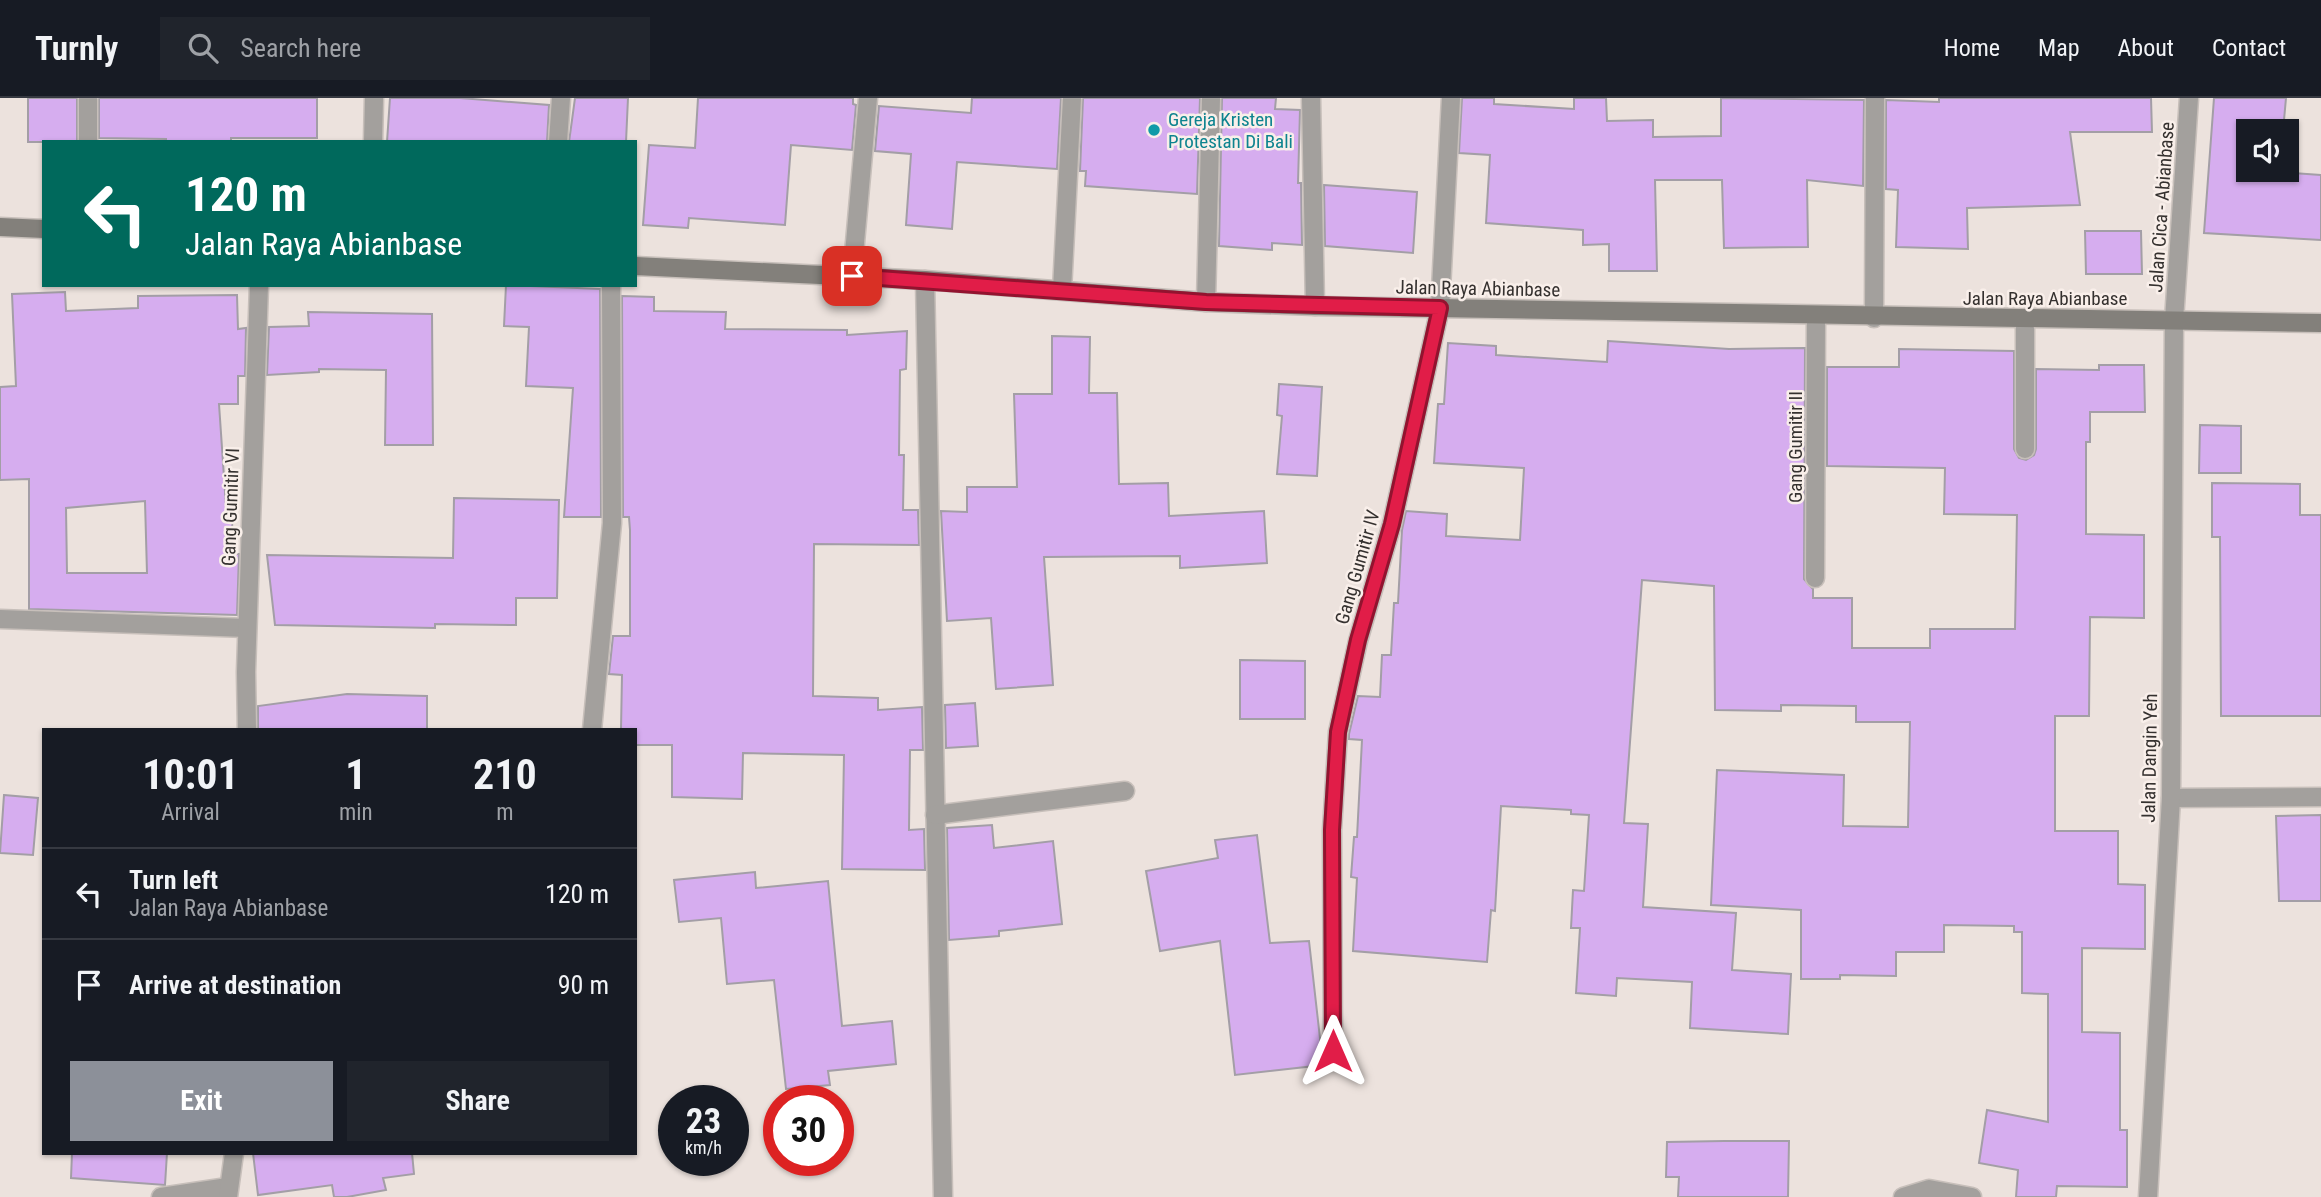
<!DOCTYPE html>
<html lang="en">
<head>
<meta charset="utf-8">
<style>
	body { margin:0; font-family:"Roboto Condensed",sans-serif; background:#20242c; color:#f1f3f6; height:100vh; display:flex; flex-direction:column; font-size:26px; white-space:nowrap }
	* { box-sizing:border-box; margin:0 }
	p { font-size:23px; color:#9ea1a6 }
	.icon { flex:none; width:38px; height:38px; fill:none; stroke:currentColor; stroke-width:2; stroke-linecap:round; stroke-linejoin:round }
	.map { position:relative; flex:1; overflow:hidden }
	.details { position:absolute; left:42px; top:630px; width:595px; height:427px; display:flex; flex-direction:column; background:#171b24; border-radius:0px; box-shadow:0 2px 5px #0004 }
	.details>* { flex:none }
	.banner { position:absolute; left:42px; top:42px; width:595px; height:147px; border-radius:0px; box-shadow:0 2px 5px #0004; background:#00695c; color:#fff; overflow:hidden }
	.fabs { position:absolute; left:2236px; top:21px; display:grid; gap:14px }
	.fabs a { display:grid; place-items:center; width:63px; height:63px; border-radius:0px; background:#171b24; box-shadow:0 2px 5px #0004; font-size:35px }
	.speed { position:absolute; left:658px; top:987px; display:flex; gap:14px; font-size:35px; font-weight:700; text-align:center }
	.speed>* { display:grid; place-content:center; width:91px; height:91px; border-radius:50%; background:#171b24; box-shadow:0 2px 5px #0004; line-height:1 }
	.speed small { font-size:18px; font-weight:400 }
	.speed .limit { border:10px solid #d22; background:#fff; color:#111 }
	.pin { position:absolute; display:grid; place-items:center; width:60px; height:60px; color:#fff; margin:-30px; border-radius:14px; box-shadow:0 4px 10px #0006 }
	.me { position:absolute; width:77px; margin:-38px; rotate:0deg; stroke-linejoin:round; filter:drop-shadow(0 0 5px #0008) }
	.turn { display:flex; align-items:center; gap:24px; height:147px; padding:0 28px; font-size:32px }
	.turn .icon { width:91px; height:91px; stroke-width:2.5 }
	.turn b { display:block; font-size:49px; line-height:60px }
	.eta { display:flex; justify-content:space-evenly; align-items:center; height:119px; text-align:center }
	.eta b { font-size:42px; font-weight:700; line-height:49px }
	.button { display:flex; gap:14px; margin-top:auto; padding:14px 28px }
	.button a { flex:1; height:80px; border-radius:0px; background:#8c9099; color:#fff; font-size:28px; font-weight:700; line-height:80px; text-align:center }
	.button a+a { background:#20242c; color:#f1f3f6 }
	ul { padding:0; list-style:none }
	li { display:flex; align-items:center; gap:21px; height:91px; padding:0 28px; border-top:2px solid #363941 }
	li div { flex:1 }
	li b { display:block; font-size:26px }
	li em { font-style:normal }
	header { display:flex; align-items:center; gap:42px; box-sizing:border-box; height:98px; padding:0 35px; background:#171b24; border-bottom:2px solid #363941 }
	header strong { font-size:33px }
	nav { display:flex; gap:38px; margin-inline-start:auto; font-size:24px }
	.search { width:490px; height:63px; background:#20242c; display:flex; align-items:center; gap:18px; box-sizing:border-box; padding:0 24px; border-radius:0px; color:#9ea1a6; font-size:26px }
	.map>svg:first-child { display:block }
	.building { fill:#d6adef; stroke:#a39ea6; stroke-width:2; fill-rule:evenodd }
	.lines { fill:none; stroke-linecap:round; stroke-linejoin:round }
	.minor-casing { stroke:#c7bfba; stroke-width:21 }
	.tertiary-casing { stroke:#c7bfba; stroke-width:21 }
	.secondary-casing { stroke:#c7bfba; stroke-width:21 }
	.minor { stroke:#a3a09d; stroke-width:18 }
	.tertiary { stroke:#a3a09d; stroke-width:18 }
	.secondary { stroke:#83807b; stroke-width:18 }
	.route-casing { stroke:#92132f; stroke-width:18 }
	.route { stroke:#e11d48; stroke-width:12 }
	.culture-dot { fill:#0f9aa8; stroke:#f9efea; stroke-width:2.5 }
	.labels { text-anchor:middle; stroke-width:5; stroke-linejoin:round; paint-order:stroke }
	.culture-label { font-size:19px; fill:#0d838f; stroke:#f9efea; text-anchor:start }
	.street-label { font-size:19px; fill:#35312f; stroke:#f9efea }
</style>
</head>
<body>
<header>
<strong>Turnly</strong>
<div class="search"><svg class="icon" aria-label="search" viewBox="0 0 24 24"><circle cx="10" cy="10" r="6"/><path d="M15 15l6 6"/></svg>Search here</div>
<nav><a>Home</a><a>Map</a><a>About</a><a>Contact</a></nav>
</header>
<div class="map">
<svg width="2321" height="1099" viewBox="0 0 2321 1099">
	<rect width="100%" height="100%" fill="#ece2dd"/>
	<!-- building -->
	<g class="building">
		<rect x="28" y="0" width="49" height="44"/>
		<path d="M99,0H317V40H231V44H166V41L99,40Z"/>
		<path d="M390,0H460L549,7L547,44H387Z"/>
		<path d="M575,0H628L626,44H569Z"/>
		<path d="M698,0H853V6L856,7L852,52L791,47L785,127L689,120L688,130L643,127L649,47L695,50Z"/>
		<path d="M972,0H1061L1057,71L957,64L952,131L906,127L911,56L875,53L879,8L971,15Z"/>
		<path d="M1083,0H1200L1197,96L1085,88L1086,73H1080Z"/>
		<path d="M1222,0H1276L1275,11L1300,12L1298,85H1301L1302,147L1272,145V152L1219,148Z"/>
		<path d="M1462,0H1494V6L1574,11V0H1606L1607,23L1653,22V39L1721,38V0L1864,2L1863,88L1807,82L1808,149L1724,150L1722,82H1655L1657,173H1609V146L1583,147V132L1486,125L1490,57L1459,55Z"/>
		<path d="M1939,0H2151L2152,34H2070L2080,107L1967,110L1968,151L1896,149L1898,92L1886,91V2L1939,4Z"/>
		<path d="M2214,0H2286L2283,33H2249V72L2321,77V142L2204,135Z"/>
		<path d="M1324,87L1417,94L1413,155L1325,148Z"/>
		<path d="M2085,133H2141L2142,176H2086Z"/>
		<path d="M506,187L600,191L601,419H564L573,290L526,288L529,229L504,228Z"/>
		<path d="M65,194L66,213L138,210V198L237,197L238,231L246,230L245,278H238V306H219L227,423L232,422L233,456H239L237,517L29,511V381L0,382V289L16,288L12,196ZM145,403L147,475H67L66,410Z"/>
		<path d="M622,198L654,199V213L726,214L725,231L847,232V237L907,233L906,271L900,272L899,357H904L903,412H918L919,447L814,446L813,598L878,600V612L922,609L923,652H910L909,732L924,731L925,772L842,771L844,657L743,655L742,701L672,699V647H635V632H621L622,577L609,576L613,538H630V432L629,419H623Z"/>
		<path d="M308,214L432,216L433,347H385L386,272L319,271V274L267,277L269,229L309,228Z"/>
		<path d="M1052,238L1090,239L1089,295H1117L1119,386L1168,385L1169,418L1264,413L1267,465L1180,470V458L1044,459L1053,587L996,591L991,520L947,523L941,413L967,414V389H1017L1014,296H1052Z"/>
		<path d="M1608,243L1729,251L1805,250L1804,481L1813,491V500H1852V550H1930V531H2015L2017,417L1944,416L1945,370L1827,368V269H1899V251L2014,253V351L2019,360L2026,362L2034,357L2036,351V271L2099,272V267H2144L2145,314H2090V344H2086V436L2144,437V520L2090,519L2089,618H2055V733H2118V786L2145,787V851L2082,850V934L2120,935V1032H2127V1089L2057,1088L2056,1099H2016L2018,1072L1979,1065L1987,1012L2048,1024V896L2022,895V834H2014V828L1944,827V854H1896V878L1840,877V881H1801V812L1711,807L1717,672L1844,677L1843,728L1908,729L1910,624H1856V608L1781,607V613L1715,612L1714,488L1642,482L1624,725L1648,726L1643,809L1736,815L1732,872L1791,876L1788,936L1690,930L1692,884L1617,880L1616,898L1576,895L1580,830H1571L1573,792L1584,793L1589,717L1571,716V712L1501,708L1495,813L1491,812L1487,864L1353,853L1357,780L1351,779L1354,739H1357L1362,642L1349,641V636L1358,598L1380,599L1382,557H1391L1394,505H1398L1402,432L1406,413L1447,416L1446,438L1520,442L1524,370L1434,365L1438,306H1444L1448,245L1496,248V257L1607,264Z"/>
		<path d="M1279,286L1322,289L1317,378L1277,376L1282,318L1277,317Z"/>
		<path d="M2200,327L2241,328V375H2199Z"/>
		<path d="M2212,385L2300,386V417H2321V618H2221L2220,439H2212Z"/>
		<path d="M454,400L559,402L557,500H516V527L435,526V530L275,527L267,457L453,460Z"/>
		<path d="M1240,562L1305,563V621H1240Z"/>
		<path d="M347,596L427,598V632H258V608Z"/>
		<path d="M975,605L978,648L946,650L945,607Z"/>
		<path d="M4,697L38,700L33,757L0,755Z"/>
		<path d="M2321,717V803H2279L2276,718Z"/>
		<path d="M992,727L994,750L1053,743L1062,826L999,833V838L949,842L947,730Z"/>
		<path d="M1257,737L1270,845L1309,843L1323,967L1235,977L1220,843L1160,853L1146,773L1218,760L1215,742Z"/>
		<path d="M755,774L756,790L828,783L842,928L892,923L896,966L828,973L830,987L786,991L774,882L727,886L721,820L679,824L674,782Z"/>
		<path d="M1724,1043H1789L1788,1099H1678L1679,1079H1666L1667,1044Z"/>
		<path d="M72,1055H167L165,1087L71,1080Z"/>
		<path d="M253,1055H412L414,1076L383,1080L386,1092L347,1099H334L332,1087L258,1097Z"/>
	</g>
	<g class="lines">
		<defs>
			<g id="minor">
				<path d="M88,0V44"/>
				<path d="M1311,0L1315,208"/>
				<path d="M373,44L374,0"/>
				<path d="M558,44L561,0"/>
				<path d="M852,178L868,0"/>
				<path d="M925,182L943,1099"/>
				<path d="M1062,192L1072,0"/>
				<path d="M1206,204L1211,0"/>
				<path d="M1874,220L1875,0"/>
				<path d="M2025,221V351"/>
				<path d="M1815,480L1816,218"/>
				<path d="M0,521L247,530"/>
				<path d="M247,632L246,574L259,187"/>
				<path d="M592,632L612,425L611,187"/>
				<path d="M2171,700L2321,699"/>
				<path d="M935,717L1125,693"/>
				<path d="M1333,953L1332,732L1338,634L1358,543L1392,426L1440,210L1451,0"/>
				<path d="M161,1099L228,1089"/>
				<path d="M228,1099L234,1055"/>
				<path d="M1903,1099L1929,1091L1972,1099"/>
				<path d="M2148,1099L2171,700L2174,222"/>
			</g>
			<path id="tertiary" d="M2174,222L2189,0"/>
			<g id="secondary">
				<path d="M0,129L44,131"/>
				<path d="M635,168L925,182L1206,204L1315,208L2321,225"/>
			</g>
		</defs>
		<!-- minor casing -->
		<use href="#minor" class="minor-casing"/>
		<!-- tertiary casing -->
		<use href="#tertiary" class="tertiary-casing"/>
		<!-- secondary casing -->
		<use href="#secondary" class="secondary-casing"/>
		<!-- minor -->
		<use href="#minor" class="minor"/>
		<!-- tertiary -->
		<use href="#tertiary" class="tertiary"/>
		<!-- secondary -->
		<use href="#secondary" class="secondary"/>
	</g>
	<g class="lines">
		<defs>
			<path id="route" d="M852,178L1206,204L1440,210L1392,426L1358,542L1338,634L1332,732L1333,953"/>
		</defs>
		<!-- route casing -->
		<use href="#route" class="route-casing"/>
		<!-- route -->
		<use href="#route" class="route"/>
	</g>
	<!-- markers -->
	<circle class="culture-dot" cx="1154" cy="32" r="7"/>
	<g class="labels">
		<!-- culture labels -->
		<g class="culture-label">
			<text x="1168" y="28">Gereja Kristen<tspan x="1168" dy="22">Protestan Di Bali</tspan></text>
		</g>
		<!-- street labels -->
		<g class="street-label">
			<text transform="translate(2161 109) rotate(-86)" y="7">Jalan Cica - Abianbase</text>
			<text transform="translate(1478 190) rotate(1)" y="7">Jalan Raya Abianbase</text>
			<text x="2045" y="207">Jalan Raya Abianbase</text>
			<text transform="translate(1795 349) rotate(-90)" y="7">Gang Gumitir II</text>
			<text transform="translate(230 409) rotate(-88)" y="7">Gang Gumitir VI</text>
			<text transform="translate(1357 469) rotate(-74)" y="7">Gang Gumitir IV</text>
			<text transform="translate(2149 660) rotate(-89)" y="7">Jalan Dangin Yeh</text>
		</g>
	</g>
</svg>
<div class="fabs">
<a><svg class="icon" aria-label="sound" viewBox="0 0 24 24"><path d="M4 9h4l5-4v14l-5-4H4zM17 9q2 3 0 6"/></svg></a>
</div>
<div class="speed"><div>23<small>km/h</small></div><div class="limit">30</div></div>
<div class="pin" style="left:852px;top:178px;background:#d93025"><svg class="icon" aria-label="arrive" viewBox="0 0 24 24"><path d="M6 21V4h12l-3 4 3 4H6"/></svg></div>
<svg class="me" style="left:1333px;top:953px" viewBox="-20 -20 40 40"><path d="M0-17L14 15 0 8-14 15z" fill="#e11d48" stroke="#fff" stroke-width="4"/></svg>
<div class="banner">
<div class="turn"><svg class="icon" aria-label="left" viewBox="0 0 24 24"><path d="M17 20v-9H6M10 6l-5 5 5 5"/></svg><div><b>120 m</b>Jalan Raya Abianbase</div></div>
</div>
<section class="details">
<div class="eta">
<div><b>10:01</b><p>Arrival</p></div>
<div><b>1</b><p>min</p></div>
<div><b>210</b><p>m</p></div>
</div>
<ul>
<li><svg class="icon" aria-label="left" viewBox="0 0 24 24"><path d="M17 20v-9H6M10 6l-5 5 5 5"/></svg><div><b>Turn left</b><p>Jalan Raya Abianbase</p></div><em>120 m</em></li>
<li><svg class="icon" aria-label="arrive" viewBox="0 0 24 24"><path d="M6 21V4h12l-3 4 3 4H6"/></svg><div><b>Arrive at destination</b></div><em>90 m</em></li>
</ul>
<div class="button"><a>Exit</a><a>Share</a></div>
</section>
</div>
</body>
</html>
